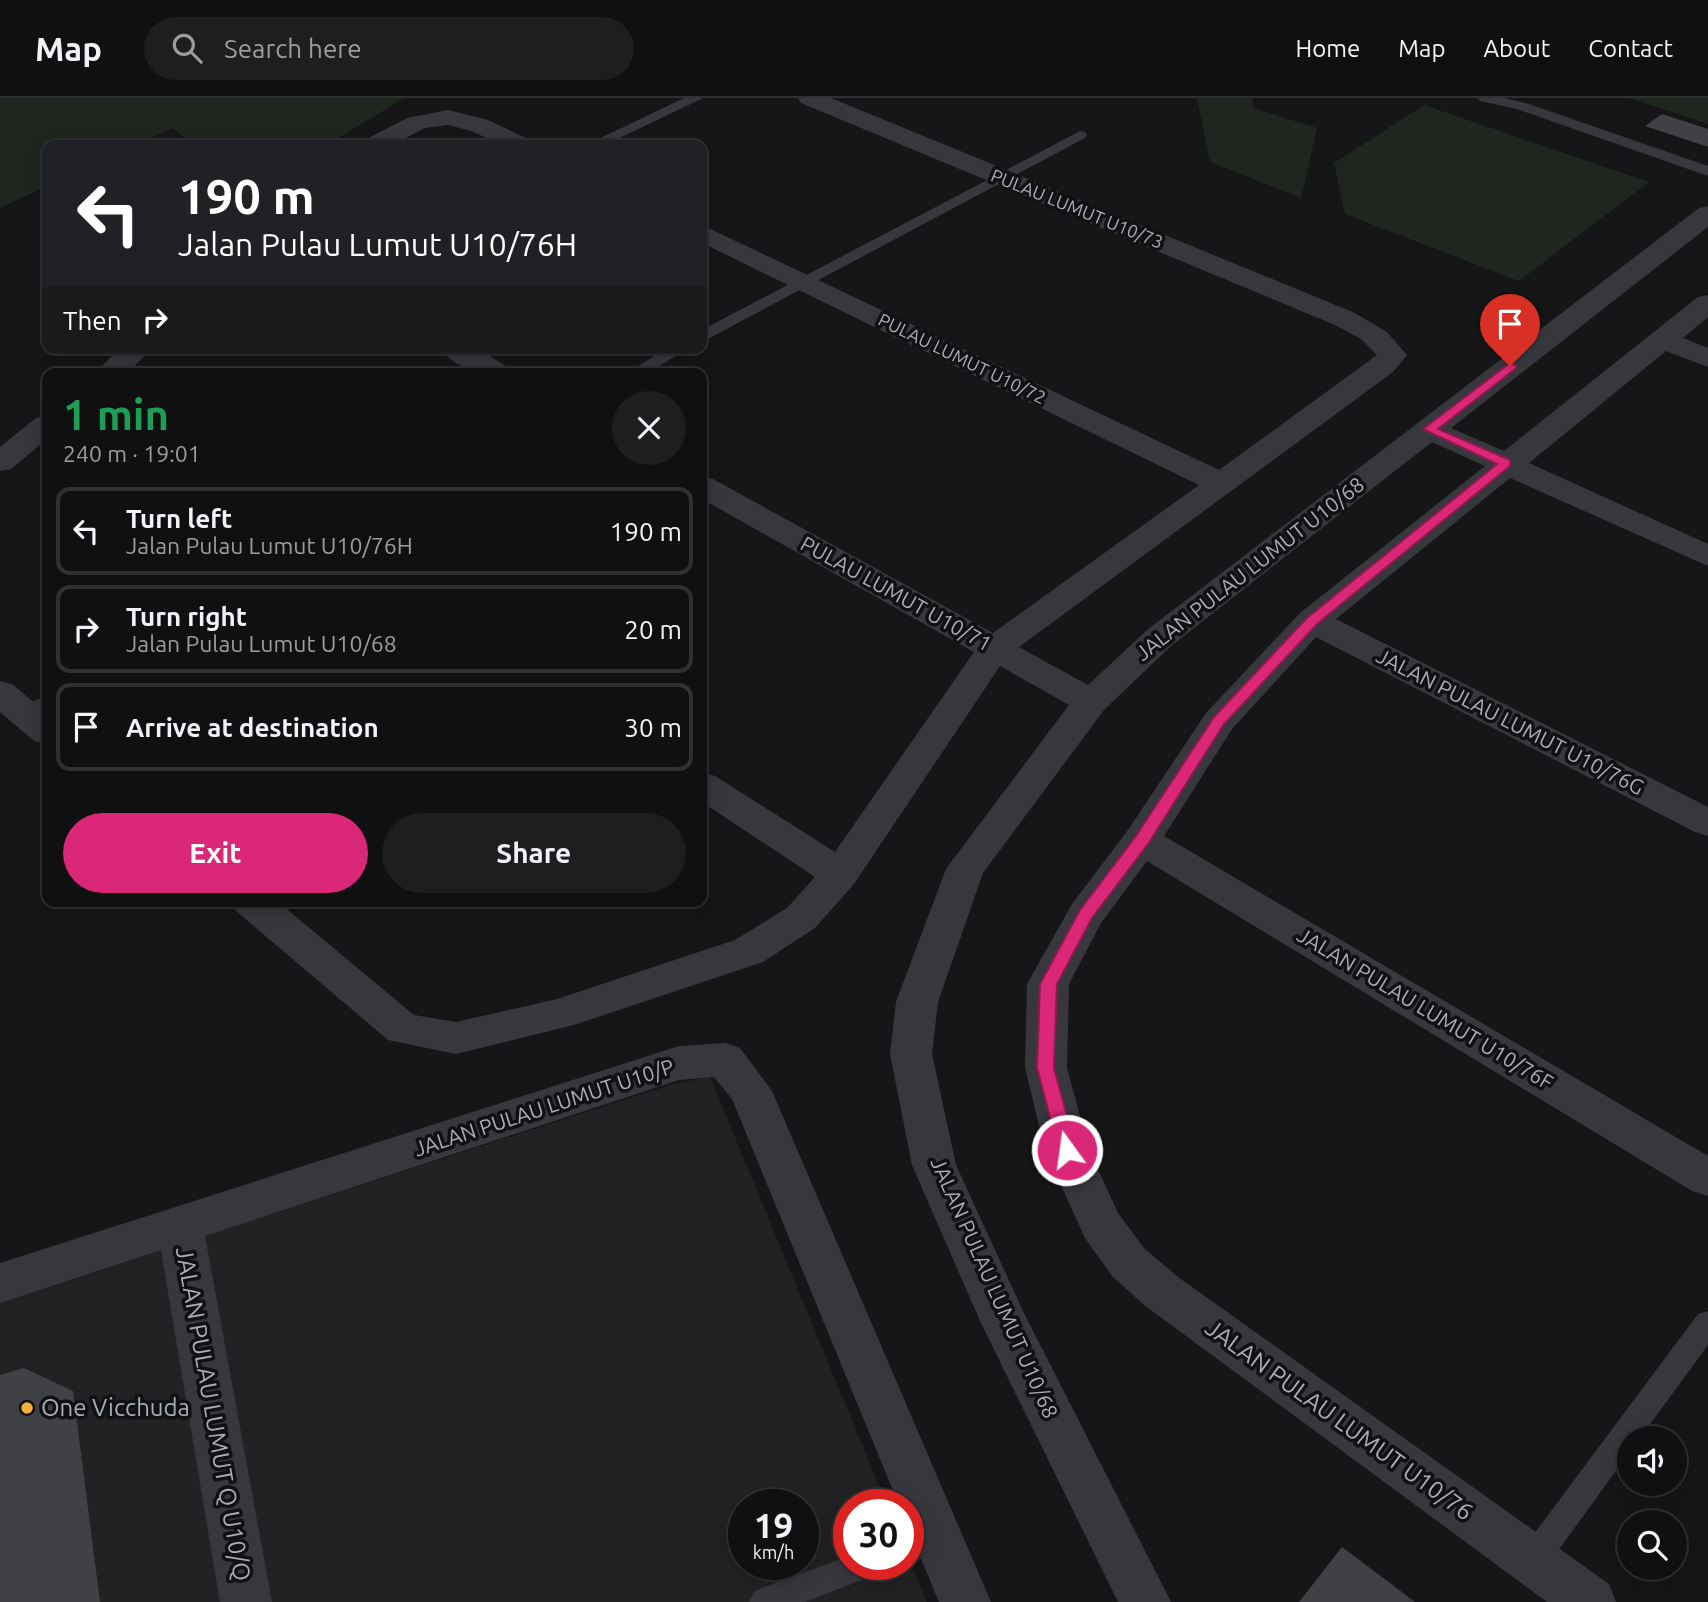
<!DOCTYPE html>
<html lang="en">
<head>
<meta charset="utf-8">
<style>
	body { margin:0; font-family:Ubuntu,sans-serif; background:#1e1e20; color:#f1f3f6; height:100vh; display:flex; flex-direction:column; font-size:26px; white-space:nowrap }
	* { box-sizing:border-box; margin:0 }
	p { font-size:23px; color:#9c9d9f }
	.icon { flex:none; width:38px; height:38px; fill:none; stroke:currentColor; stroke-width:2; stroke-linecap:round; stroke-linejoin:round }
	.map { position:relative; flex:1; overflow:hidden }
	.side { position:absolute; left:42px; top:270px; width:665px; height:539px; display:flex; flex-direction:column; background:#101012; border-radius:14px; box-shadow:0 4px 18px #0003,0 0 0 2px #303032 }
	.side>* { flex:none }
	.guide { position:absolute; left:42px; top:42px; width:665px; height:214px; border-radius:14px; box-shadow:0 4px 18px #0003,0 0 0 2px #303032; background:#202124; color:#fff; overflow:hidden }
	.tools { position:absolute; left:1617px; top:1328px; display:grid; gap:14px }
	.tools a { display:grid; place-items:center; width:70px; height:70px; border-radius:50%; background:#101012; box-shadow:0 4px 18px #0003,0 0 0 2px #303032; font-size:35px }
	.speed { position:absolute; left:728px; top:1391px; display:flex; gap:14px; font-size:35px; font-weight:700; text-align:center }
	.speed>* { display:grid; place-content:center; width:91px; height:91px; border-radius:50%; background:#101012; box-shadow:0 4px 18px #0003,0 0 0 2px #303032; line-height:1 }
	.speed small { font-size:18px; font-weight:400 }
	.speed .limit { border:10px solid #d22; background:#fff; color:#111 }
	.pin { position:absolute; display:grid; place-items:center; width:60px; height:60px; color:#fff; margin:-72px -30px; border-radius:50% 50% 50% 0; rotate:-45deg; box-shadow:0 0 7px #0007 }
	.pin .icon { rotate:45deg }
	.me { position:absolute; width:77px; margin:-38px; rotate:346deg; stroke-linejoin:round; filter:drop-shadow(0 0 5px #0008) }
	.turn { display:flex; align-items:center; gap:24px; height:147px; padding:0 21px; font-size:32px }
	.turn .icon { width:91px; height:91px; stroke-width:2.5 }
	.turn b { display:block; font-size:49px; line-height:60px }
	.then { display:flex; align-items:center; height:66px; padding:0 21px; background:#0003; gap:14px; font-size:26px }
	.round { display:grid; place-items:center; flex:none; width:74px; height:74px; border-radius:37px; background:#1e1e20 }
	.headline { display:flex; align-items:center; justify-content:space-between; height:119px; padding:0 21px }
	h1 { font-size:42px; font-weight:600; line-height:52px; color:#1e9e55 }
	.button { display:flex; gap:14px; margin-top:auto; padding:14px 21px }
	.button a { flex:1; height:80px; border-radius:42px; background:#db2777; color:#fff; font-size:28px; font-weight:600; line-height:80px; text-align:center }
	.button a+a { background:#1e1e20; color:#f1f3f6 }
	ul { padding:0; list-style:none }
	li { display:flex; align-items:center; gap:21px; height:88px; margin:0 14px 10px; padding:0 7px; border:4px solid #303032; border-radius:14px }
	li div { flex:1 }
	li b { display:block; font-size:26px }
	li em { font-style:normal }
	header { display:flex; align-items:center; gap:42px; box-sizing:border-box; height:98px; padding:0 35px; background:#101012; border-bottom:2px solid #303032 }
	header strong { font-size:33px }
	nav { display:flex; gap:38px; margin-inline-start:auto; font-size:24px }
	.search { width:490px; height:63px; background:#1e1e20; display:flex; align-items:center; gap:18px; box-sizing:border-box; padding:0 24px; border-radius:38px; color:#9c9d9f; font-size:26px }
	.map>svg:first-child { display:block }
	.built { fill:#222225; fill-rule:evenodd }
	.green { fill:#1e261f }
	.building { fill:#404145 }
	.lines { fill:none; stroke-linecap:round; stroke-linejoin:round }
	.lane { fill:#37383d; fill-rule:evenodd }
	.street { fill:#37383d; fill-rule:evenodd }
	.route { fill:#db2777; stroke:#8e194d; stroke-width:2 }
	.poi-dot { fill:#f2b134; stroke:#111113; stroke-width:2.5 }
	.labels { text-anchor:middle; stroke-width:7; stroke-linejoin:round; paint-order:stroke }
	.far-street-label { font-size:18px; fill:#a8adb8; stroke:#111113 }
	.street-label { font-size:21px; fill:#a8adb8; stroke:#111113 }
	.near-poi-label { font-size:24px; fill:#a8adb8; stroke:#111113; text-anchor:start }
	.near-street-label { font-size:24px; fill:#a8adb8; stroke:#111113 }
</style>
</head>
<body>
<header>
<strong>Map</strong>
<div class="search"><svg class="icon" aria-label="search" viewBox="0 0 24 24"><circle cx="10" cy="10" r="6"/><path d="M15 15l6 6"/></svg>Search here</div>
<nav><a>Home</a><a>Map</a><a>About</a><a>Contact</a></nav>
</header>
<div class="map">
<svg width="1708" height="1504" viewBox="0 0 1708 1504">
	<rect width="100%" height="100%" fill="#161618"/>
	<!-- built -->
	<path class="built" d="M710,979L887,1407H849V1466H908V1459L927,1504H0V1204L673,986ZM744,1407H803V1466H744Z"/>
	<!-- green -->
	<g class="green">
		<path d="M0,0H404L327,47H194L173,30L135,47H47V88L0,110Z"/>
		<path d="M1197,0H1253V10L1317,30L1301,100L1210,64Z"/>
		<path d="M1629,0H1708V26Z"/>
		<path d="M1424,7L1649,84L1519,183L1345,116L1334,65Z"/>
	</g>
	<!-- building -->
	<g class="building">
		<path d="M1662,16L1708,31V49L1645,28Z"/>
		<path d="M24,1270L73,1293L100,1504H0V1277Z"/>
		<path d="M1342,1449L1415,1504H1299Z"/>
	</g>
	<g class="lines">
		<!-- lane -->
		<g class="lane">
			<path d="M684,0H703L605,47H586Z"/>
			<path d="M1478,0H1504L1526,5L1708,68V78L1517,11L1480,3Z"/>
			<path d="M1080,33L1085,34L1087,37L1085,40L702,244V232Z"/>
			<path d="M668,250H689L648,275H626Z"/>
			<path d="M47,597V613L25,623L17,621L14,616L17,611Z"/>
			<path d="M1708,1213V1247L1640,1340H1629V1355L1544,1472L1533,1477L1522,1472L1518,1462L1522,1452L1698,1216Z"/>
			<path d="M938,1426L949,1430L953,1440L949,1450L908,1465V1436Z"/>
			<path d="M849,1458V1466H881L877,1476L805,1504H749L754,1493Z"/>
		</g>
		<!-- street -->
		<g class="street">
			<path d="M798,0H831L1355,215L1387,234L1407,257L1393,274L1019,549L1088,587L1147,532L1699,110L1708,108V129L1451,330L1504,353L1698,199L1708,197V219L1683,240L1708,250V269L1666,253L1529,365L1708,446V468L1510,380L1336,521L1708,709V738L1695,734L1316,539L1232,631L1164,738L1708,1058V1098L1692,1093L1147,763L1101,825L1069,886L1067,970L1089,1052L1118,1115L1144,1150L1178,1179L1609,1486L1616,1504H1547L1144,1207L1112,1178L1085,1140L1045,1052L1025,970L1027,886L1072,806L1128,732L1206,615L1300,515L1485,368L1432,344L1171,548L1104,612L983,775L938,904L932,956L956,1067L1023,1213L1171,1504H1118L980,1223L912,1067L890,956L896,904L946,771L1069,607L1000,568L854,786L815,830L763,864L574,927L456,956L388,942L236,813L230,803H277L414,917L456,924L557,901L735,842L787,810L815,779L702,704V674L715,678L835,754L974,554L702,401V379L713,381L993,535L1199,387L702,145V127L1219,372L1377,257L1361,241L1335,227L801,5Z"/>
			<path d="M448,12L488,22L530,42L534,47H502L471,33L448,27L425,30L392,47H361L365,42L407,20Z"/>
			<path d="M120,250H152L128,275H95Z"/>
			<path d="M440,250H476L508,269L513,275C487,275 456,274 440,250Z"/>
			<path d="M47,317V341L11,371L0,373V349L36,320Z"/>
			<path d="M0,583L13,587L47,615V646L34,643L0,614Z"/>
			<path d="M725,945L740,950L772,993L991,1504H939L908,1430V1407H899L732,1001L714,979L679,982L205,1138L272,1504H220L161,1152L0,1205V1165L679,948Z"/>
		</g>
	</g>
	<!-- route -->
	<path class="route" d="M1510,265L1517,268L1515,271L1438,331L1510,362V368L1317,526L1243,606L1224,626L1148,746L1092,820L1057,886L1054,970L1076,1052L1073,1057L1067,1060L1060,1057L1037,970L1040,886L1080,812L1136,738L1214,619L1307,520L1497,366L1423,331Z"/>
	<!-- markers -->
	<circle class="poi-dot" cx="27" cy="1310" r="7"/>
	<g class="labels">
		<!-- far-street labels -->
		<g class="far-street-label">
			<text transform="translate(1077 111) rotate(22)" y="6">PULAU LUMUT U10/73</text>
			<text transform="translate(962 261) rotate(26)" y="6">PULAU LUMUT U10/72</text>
		</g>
		<!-- street labels -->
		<g class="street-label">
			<text transform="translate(1250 471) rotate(-38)" y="7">JALAN PULAU LUMUT U10/68</text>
			<text transform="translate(896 496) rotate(29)" y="7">PULAU LUMUT U10/71</text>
			<text transform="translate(1510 624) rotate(27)" y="7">JALAN PULAU LUMUT U10/76G</text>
			<text transform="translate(1425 911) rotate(31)" y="7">JALAN PULAU LUMUT U10/76F</text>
			<text transform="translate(544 1010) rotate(-18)" y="7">JALAN PULAU LUMUT U10/P</text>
			<text transform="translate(994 1190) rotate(66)" y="7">JALAN PULAU LUMUT U10/68</text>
		</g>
		<!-- near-poi labels -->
		<g class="near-poi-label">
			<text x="41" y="1318">One Vicchuda</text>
		</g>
		<!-- near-street labels -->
		<g class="near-street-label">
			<text transform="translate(213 1316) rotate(80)" y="8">JALAN PULAU LUMUT Q U10/Q</text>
			<text transform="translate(1339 1322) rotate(36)" y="8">JALAN PULAU LUMUT U10/76</text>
		</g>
	</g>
</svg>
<div class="tools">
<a><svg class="icon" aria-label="sound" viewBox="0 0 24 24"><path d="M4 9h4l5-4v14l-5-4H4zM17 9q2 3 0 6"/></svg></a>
<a><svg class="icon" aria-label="search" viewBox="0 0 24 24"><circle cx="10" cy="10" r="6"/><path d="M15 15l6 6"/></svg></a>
</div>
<div class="speed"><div>19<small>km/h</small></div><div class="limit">30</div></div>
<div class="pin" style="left:1510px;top:268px;background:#d93025"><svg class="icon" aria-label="arrive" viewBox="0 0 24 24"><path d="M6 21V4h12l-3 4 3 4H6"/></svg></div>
<svg class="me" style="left:1067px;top:1052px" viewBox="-20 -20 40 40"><circle r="17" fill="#db2777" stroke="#fff" stroke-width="3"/><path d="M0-11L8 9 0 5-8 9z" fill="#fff"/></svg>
<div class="guide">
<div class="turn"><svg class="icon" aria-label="left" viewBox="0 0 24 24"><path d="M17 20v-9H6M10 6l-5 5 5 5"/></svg><div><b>190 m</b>Jalan Pulau Lumut U10/76H</div></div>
<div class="then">Then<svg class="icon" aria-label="right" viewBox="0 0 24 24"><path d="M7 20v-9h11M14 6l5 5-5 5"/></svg></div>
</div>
<section class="side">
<div class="headline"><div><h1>1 min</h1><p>240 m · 19:01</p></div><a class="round"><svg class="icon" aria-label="close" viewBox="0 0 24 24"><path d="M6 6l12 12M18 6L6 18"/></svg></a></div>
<ul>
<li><svg class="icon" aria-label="left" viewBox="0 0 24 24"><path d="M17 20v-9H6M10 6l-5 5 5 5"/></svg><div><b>Turn left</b><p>Jalan Pulau Lumut U10/76H</p></div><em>190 m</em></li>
<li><svg class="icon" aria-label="right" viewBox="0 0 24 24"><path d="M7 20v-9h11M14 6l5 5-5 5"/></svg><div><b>Turn right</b><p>Jalan Pulau Lumut U10/68</p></div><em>20 m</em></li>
<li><svg class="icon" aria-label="arrive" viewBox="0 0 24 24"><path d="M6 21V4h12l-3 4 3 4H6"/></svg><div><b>Arrive at destination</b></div><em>30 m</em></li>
</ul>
<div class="button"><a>Exit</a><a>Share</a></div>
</section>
</div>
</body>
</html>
